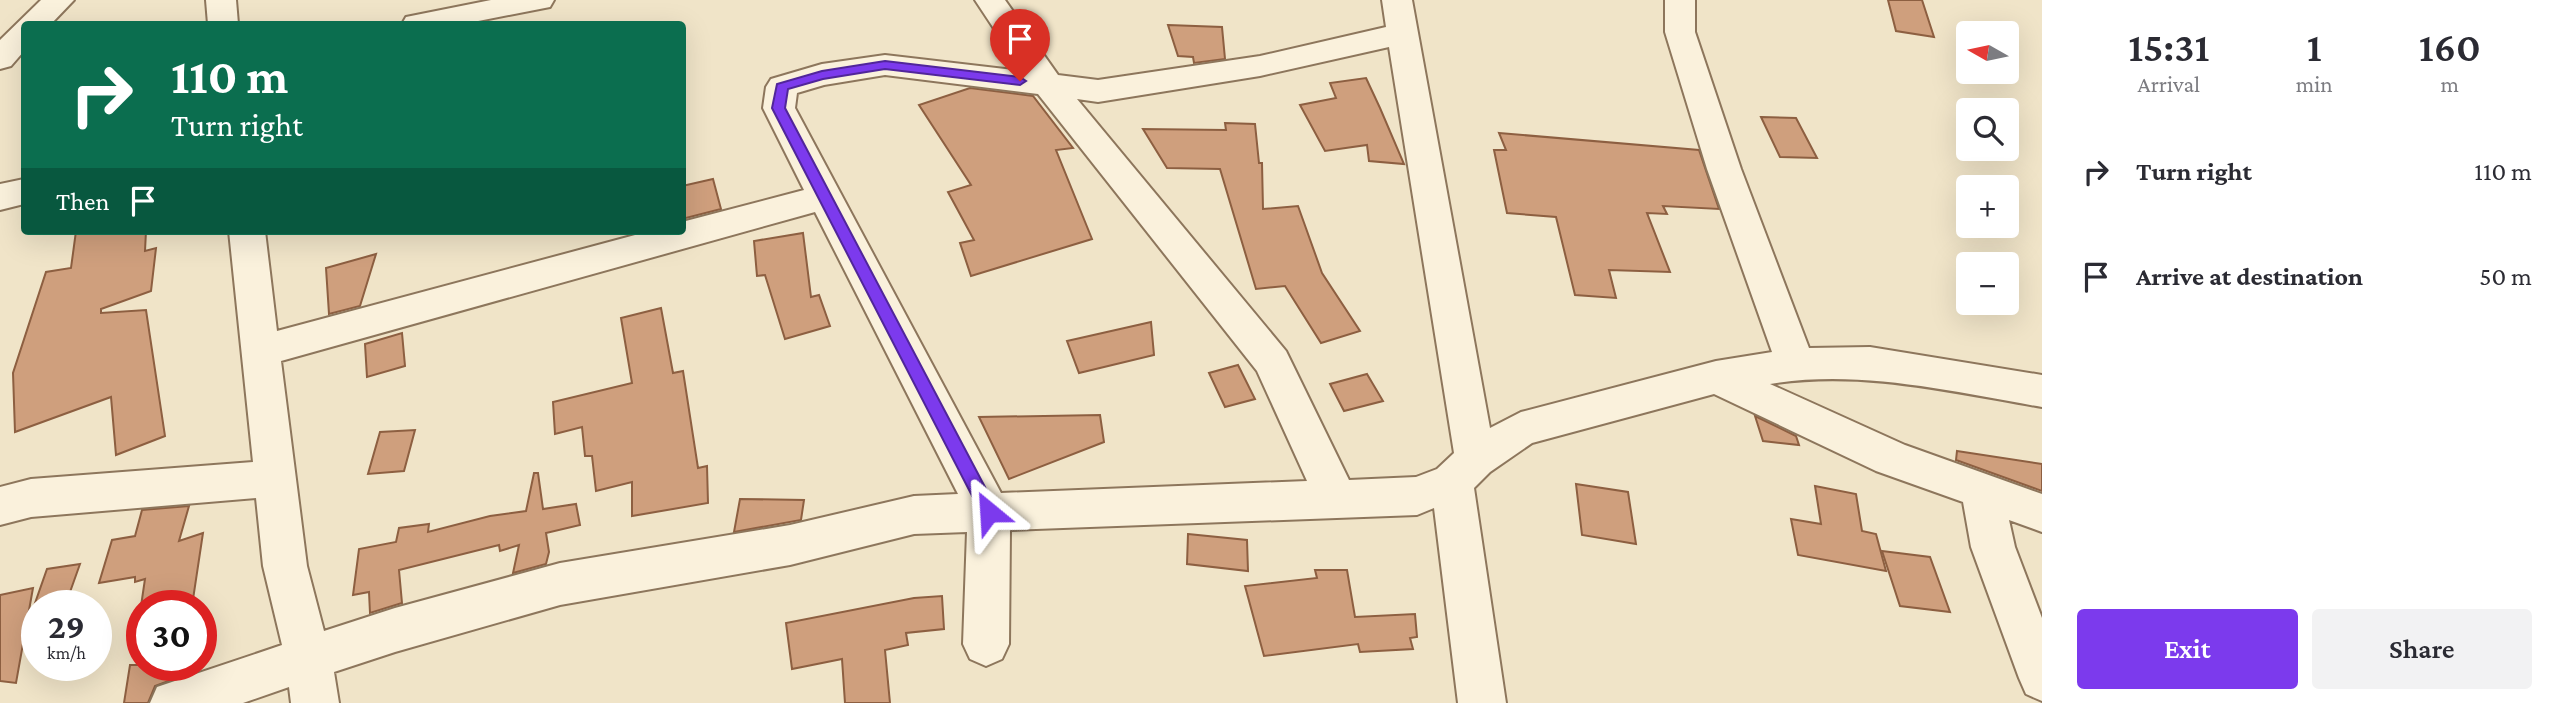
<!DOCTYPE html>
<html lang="en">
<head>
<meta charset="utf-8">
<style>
	body { margin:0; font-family:"Crimson Pro",serif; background:#f2f2f3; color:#2b2b33; height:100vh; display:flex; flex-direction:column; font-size:26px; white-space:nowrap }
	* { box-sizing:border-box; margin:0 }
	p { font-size:23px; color:#7c7c81 }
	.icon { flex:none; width:38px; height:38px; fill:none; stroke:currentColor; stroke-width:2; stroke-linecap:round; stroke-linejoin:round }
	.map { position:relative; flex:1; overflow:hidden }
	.side { display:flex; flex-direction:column; background:#fff; width:525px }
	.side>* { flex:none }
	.hud { position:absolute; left:21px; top:21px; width:665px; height:214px; border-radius:7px; box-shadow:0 7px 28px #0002; background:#0b6e4f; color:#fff; overflow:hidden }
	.needle { width:46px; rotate:279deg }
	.tools { position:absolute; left:1956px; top:21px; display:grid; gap:14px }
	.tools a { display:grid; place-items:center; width:63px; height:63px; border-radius:7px; background:#fff; box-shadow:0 7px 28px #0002; font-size:35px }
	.speed { position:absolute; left:21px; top:590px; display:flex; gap:14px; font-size:35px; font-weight:700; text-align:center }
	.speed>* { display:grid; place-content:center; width:91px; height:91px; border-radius:50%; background:#fff; box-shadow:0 7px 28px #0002; line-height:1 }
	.speed small { font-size:18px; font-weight:400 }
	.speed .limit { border:10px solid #d22; background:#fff; color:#111 }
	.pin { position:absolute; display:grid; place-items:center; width:60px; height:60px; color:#fff; margin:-72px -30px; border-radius:50% 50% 50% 0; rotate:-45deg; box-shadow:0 0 7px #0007 }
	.pin .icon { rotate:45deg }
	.me { position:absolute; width:77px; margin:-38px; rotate:333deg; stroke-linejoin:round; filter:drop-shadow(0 0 5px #0008) }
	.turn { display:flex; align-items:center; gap:24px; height:147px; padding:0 35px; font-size:32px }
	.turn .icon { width:91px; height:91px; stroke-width:2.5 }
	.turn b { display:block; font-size:49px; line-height:60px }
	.then { display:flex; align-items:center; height:66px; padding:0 35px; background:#0003; gap:14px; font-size:26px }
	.eta { display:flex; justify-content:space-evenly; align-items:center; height:119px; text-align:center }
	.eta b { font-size:42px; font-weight:600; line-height:49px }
	.primary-button { display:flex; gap:14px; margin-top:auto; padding:14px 35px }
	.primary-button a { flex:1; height:80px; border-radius:7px; background:#7c3aed; color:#fff; font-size:28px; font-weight:600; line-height:80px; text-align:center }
	.primary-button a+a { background:#f2f2f3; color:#2b2b33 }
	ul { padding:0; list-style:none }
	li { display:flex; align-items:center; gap:21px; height:105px; padding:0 35px }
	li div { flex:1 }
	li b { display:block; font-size:26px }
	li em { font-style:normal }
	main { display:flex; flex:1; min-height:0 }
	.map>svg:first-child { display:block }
	.building { fill:#cf9f7d; stroke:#8d5f41; stroke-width:2 }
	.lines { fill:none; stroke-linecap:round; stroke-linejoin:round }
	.street-casing { stroke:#8d765c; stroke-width:4 }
	.street { fill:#faf1dc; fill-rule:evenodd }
	.route { fill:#7c3aed; stroke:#51269a; stroke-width:2 }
</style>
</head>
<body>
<main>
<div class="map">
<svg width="2042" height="703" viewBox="0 0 2042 703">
	<rect width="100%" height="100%" fill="#f0e4c8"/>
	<!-- building -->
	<g class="building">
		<path d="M1888,0H1922L1934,37L1896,31Z"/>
		<path d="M1168,25L1222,27L1225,59L1194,63L1193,57L1178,56Z"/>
		<path d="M1366,78L1380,108L1404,164L1369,161L1367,145L1325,151L1300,105L1336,98L1330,83Z"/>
		<path d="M970,88L1033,96L1073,148L1056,150L1092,239L971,276L960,243L974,240L948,192L971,185L919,105Z"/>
		<path d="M1761,117L1796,118L1817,158L1780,157Z"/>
		<path d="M1225,123L1255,124L1259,163H1262L1263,209L1298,206L1322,273L1360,331L1321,343L1285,286L1256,289L1220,169L1167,168L1143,129L1226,130Z"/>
		<path d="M1499,133L1699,150L1719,209L1663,206L1667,214L1647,213L1670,272L1609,270L1616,298L1575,295L1556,217L1507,213L1494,150H1506Z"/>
		<path d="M713,179L721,209L682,219V186Z"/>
		<path d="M76,231H146L145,251L156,248L151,291L101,309V313L146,310L165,436L116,455L111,397L15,432L13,373L46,272L71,268Z"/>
		<path d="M803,233L811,297L819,295L830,326L785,339L765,275L757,276L754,241Z"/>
		<path d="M376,254L360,306L329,314L326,268Z"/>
		<path d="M661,308L673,373L683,371L698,468L707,466L708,503L632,516V482L596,491L592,456H585L582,427L555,434L553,402L632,383L621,318Z"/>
		<path d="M1151,322L1154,355L1079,373L1067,341Z"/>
		<path d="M402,333L405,366L367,377L365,344Z"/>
		<path d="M1238,365L1255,399L1225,407L1209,373Z"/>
		<path d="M1367,374L1383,401L1344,411L1330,384Z"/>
		<path d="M1100,415L1104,442L1009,479L979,417Z"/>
		<path d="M1755,416L1796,436L1799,445L1763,441Z"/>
		<path d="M415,430L404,471L368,474L380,432Z"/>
		<path d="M1957,451L2042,464V491L1956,460Z"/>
		<path d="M534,473H538L543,509L576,504L580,525L546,533L549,552L546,564L513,573L519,545L500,551L499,545L399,570L402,603L370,613L369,592L353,595L359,549L396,542L399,528L429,524L428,532L490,516L526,511Z"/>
		<path d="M1576,484L1628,492L1636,544L1582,535Z"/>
		<path d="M1815,486L1856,494L1862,531L1876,534L1886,571L1798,555L1791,519L1821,524Z"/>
		<path d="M740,499L804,500L801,520L734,532Z"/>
		<path d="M189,506L179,541L203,533L192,606H141L145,579L135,582V577L99,583L112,540L135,536L142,510Z"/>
		<path d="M1188,534L1247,540L1248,571L1187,564Z"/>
		<path d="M1882,551L1930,557L1950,612L1900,606Z"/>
		<path d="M80,564L65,606H34L47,569Z"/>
		<path d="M1315,570H1347L1355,617L1415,614L1417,637L1410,638L1413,649L1360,652L1358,644L1264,656L1245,586L1317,578Z"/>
		<path d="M33,588L16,683L0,681V595Z"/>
		<path d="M942,596L944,629L906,633L908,645L885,650L890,703H845L842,659L792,669L786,623L914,598Z"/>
		<path d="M130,665H183L182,676L155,686L148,703H124Z"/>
	</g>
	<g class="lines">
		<defs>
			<g id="street">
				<path d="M41,0H74L51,24H24V51L11,66L0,69V40Z"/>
				<path d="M206,0H236L238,24H208Z"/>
				<path d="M491,0H554L550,7L463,24H402L406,17Z"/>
				<path d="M975,0H1005L1058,75L1098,80L1260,56L1386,27L1382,0H1412L1490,428L1521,412L1716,361L1772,352L1707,169L1665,32V0H1695V32L1741,169L1809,348L1870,347L2042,375V407C1952,392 1861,369 1770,384L1905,445L2042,494V532L2009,520L2015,547L2042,618V701L2026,694L2019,678L1971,547L1963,502L1876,471L1714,394L1532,443L1490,472L1474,488L1506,703H1458L1434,508L1417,515L1010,530L1009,644L1002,659L986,666L970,659L963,644L967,532L914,534L790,565L560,605L395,652L334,672L339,703H291L289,687L243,703H150L157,687L282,645L263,566L256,498L31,517L0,525V487L31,479L253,462L229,231H265L277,331L650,231H682V222L804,190L763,108L766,87L771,79L822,64L885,55L1022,71ZM1389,47L1454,453L1437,469L1416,477L1349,480L1286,351L1077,99L1098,102L1260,76ZM885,75L1038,94L1257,371L1307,481L1001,493L795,108L797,93L824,85ZM815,212L958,494L914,496L790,525L560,563L395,608L324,631L307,566L281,361Z"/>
				<path d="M24,179V204L0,210V184Z"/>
			</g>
		</defs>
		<!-- street casing -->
		<use href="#street" class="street-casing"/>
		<!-- street -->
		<use href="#street" class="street"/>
	</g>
	<!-- route -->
	<path class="route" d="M885,61L1020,77L1026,81L1020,85L885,69L823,79L788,89L785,108L995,506L998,512L995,517L989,520L983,517L772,108L777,84L822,71Z"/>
</svg>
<div class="tools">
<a><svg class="needle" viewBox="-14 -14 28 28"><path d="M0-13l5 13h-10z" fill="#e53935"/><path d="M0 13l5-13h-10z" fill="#7c7c81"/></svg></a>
<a><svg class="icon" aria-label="search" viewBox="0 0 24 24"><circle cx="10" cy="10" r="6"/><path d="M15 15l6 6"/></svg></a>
<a>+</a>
<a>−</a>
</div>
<div class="speed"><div>29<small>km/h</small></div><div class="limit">30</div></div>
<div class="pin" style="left:1020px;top:81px;background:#d93025"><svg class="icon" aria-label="arrive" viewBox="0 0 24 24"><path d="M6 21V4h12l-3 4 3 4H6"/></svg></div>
<svg class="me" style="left:989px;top:512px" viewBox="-20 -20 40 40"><path d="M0-17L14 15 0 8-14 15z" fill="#7c3aed" stroke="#fff" stroke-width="4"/></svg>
<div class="hud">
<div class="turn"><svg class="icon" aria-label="right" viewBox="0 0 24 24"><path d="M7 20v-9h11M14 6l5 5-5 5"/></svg><div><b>110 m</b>Turn right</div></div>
<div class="then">Then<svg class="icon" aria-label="arrive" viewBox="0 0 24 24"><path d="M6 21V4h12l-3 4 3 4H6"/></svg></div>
</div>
</div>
<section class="side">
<div class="eta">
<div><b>15:31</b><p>Arrival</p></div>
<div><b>1</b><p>min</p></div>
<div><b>160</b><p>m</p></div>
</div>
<ul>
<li><svg class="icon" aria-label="right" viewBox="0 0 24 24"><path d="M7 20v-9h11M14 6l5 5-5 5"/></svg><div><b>Turn right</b></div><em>110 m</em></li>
<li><svg class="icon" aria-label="arrive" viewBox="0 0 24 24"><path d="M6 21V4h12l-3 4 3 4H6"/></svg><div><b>Arrive at destination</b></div><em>50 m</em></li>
</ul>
<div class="primary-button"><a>Exit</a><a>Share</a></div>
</section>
</main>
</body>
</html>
